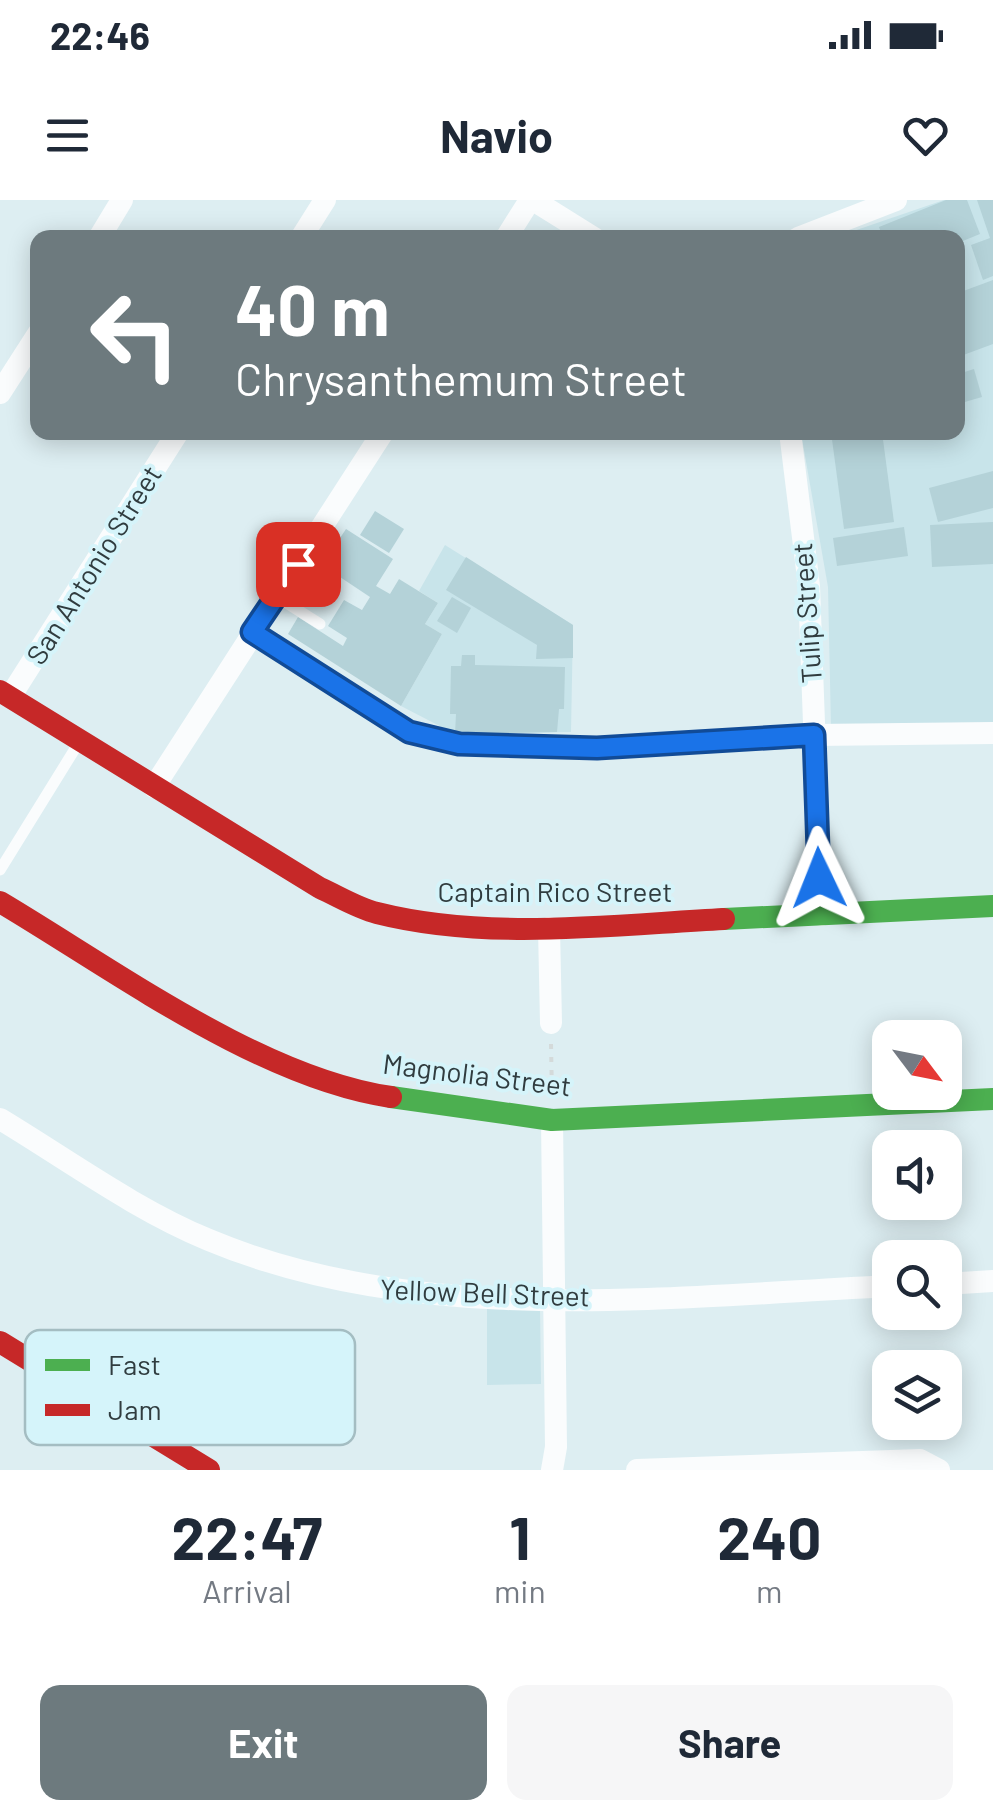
<!DOCTYPE html>
<html lang="en">
<head>
<meta charset="utf-8">
<style>
	body { margin:0; font-family:Barlow,sans-serif; background:#f6f6f7; color:#1f2937; height:100vh; display:flex; flex-direction:column; font-size:38px; white-space:nowrap }
	* { box-sizing:border-box; margin:0 }
	p { font-size:32px; color:#747a83 }
	.icon { flex:none; width:55px; height:55px; fill:none; stroke:currentColor; stroke-width:2; stroke-linecap:round; stroke-linejoin:round }
	.map { position:relative; height:1270px; overflow:hidden }
	.drawer { display:flex; flex-direction:column; background:#fff; flex:1 }
	.drawer>* { flex:none }
	.hud { position:absolute; left:30px; top:30px; width:935px; height:210px; border-radius:20px; box-shadow:0 5px 25px #0003; background:#6d7a7e; color:#fff; overflow:hidden }
	.needle { width:65px; rotate:122deg }
	.tools { position:absolute; left:872px; top:820px; display:grid; gap:20px }
	.tools a { display:grid; place-items:center; width:90px; height:90px; border-radius:20px; background:#fff; box-shadow:0 5px 25px #0003; font-size:50px }
	.pin { position:absolute; display:grid; place-items:center; width:85px; height:85px; color:#fff; margin:-42px; border-radius:20px; box-shadow:0 5px 15px #0006 }
	.me { position:absolute; width:110px; margin:-55px; rotate:358deg; stroke-linejoin:round; filter:drop-shadow(0 0 8px #0008) }
	.turn { display:flex; align-items:center; gap:35px; height:210px; padding:0 40px; font-size:45px }
	.turn .icon { width:130px; height:130px; stroke-width:2.5 }
	.turn b { display:block; font-size:70px; line-height:85px }
	.eta { display:flex; justify-content:space-evenly; align-items:center; height:170px; text-align:center }
	.eta b { font-size:60px; font-weight:700; line-height:70px }
	.primary-button { display:flex; gap:20px; margin-top:auto; padding:20px 40px }
	.primary-button a { flex:1; height:115px; border-radius:20px; background:#6d7a7e; color:#fff; font-size:40px; font-weight:700; line-height:115px; text-align:center }
	.primary-button a+a { background:#f6f6f7; color:#1f2937 }
	.status { display:flex; justify-content:space-between; align-items:center; height:70px; padding:0 50px; background:#fff; direction:ltr }
	.status svg { height:28px; fill:currentColor }
	header { display:flex; justify-content:space-between; align-items:center; height:130px; padding:0 40px; background:#fff; font-size:45px; font-weight:700 }
	.map>svg:first-child { display:block }
	.built { fill:#c8e4ea }
	.building { fill:#b4d2d8 }
	.lines { fill:none; stroke-linecap:round; stroke-linejoin:round }
	.path { stroke:#d4dada; stroke-width:4; stroke-dasharray:5 8; stroke-linecap:butt }
	.lane { stroke:#fafcfd; stroke-width:11 }
	.street { stroke:#fafcfd; stroke-width:22 }
	.fast { stroke:#4caf50; stroke-width:22 }
	.jam { stroke:#c62828; stroke-width:22 }
	.route-casing { stroke:#114b97; stroke-width:25 }
	.route { stroke:#1a73e8; stroke-width:18 }
	.labels { text-anchor:middle; stroke-width:8; stroke-linejoin:round; paint-order:stroke }
	.street-label { font-size:28px; fill:#303c3f; stroke:#d5f4fa }
	.key { fill:#d5f4fa; stroke:#a4bdc2; stroke-width:2.5 }
	.key-label { font-size:28px; fill:#303c3f }
</style>
</head>
<body>
<div class="status"><b>22:46</b><svg viewBox="0 0 49 12"><path d="M0 12V9h3v3zM5 12V6h3v6zM10 12V3h3v9zM15 12V0h3v12zM26 1h20v11H26zM47 4h2v5h-2z"/></svg></div>
<header><svg class="icon" aria-label="menu" viewBox="0 0 24 24"><path d="M4 6h16M4 12h16M4 18h16"/></svg>Navio<svg class="icon" aria-label="heart" viewBox="0 0 24 24"><path d="M12 20l-8-8c-3-5 5-10 8-4 3-6 11-1 8 4z"/></svg></header>
<div class="map">
<svg width="993" height="1270" viewBox="0 0 993 1270">
	<rect width="100%" height="100%" fill="#ddeef2"/>
	<!-- built -->
	<g class="built">
		<path d="M944,0H993V527L831,528L828,387L801,233L958,232V38L836,37Z"/>
		<path d="M445,345L573,425L571,532L455,534L401,506L442,434L425,424L438,403L419,391Z"/>
		<path d="M540,1106L541,1184L487,1185V1107Z"/>
	</g>
	<!-- building -->
	<g class="building">
		<path d="M946,0H967L980,34L958,43V38H883L879,27Z"/>
		<path d="M977,0H993V76L983,80L971,45L990,38Z"/>
		<path d="M993,80V144L958,157V93Z"/>
		<path d="M974,169L982,197L958,204V174Z"/>
		<path d="M831,232H882L894,322L844,329Z"/>
		<path d="M993,271V308L938,322L929,288Z"/>
		<path d="M375,311L404,329L389,353L360,335Z"/>
		<path d="M993,322V364L932,367L930,325Z"/>
		<path d="M904,327L908,356L837,366L833,338Z"/>
		<path d="M346,329L393,359L376,386L390,394L399,379L438,403L425,424L442,434L401,506L288,434L298,417L343,446L347,438L328,426L344,400L362,410L370,397L322,365Z"/>
		<path d="M466,357L573,425V458L536,459L537,445L446,390Z"/>
		<path d="M452,397L471,408L457,433L437,421Z"/>
		<path d="M462,455H475V465L565,467L564,509H559L557,532L455,534L456,514H450L451,466H461Z"/>
	</g>
	<g class="lines">
		<!-- path -->
		<path class="path" d="M551,844L552,895"/>
		<!-- lane -->
		<g class="lane">
			<path d="M277,397L320,424"/>
			<path d="M0,670L78,544"/>
		</g>
		<!-- street -->
		<g class="street">
			<path d="M533,0L594,38"/>
			<path d="M99,38L122,0"/>
			<path d="M301,38L325,0"/>
			<path d="M506,38L530,0"/>
			<path d="M798,38L896,0"/>
			<path d="M0,193L38,134"/>
			<path d="M790,232L809,386L821,715"/>
			<path d="M252,433L409,532L459,544L597,548L814,535L993,533"/>
			<path d="M10,497L178,232"/>
			<path d="M154,587L383,232"/>
			<path d="M549,728L551,823"/>
			<path d="M0,919C68,960 136,1010 209,1040C419,1128 667,1097 890,1086"/>
			<path d="M552,920L556,1247L552,1270"/>
			<path d="M945,1084L993,1081"/>
			<path d="M637,1270L920,1260L939,1270"/>
		</g>
		<!-- fast -->
		<g class="fast">
			<path d="M724,719L993,706"/>
			<path d="M391,897L552,920L993,899"/>
		</g>
		<!-- jam -->
		<g class="jam">
			<path d="M0,491L320,688C338,696 357,708 377,713C488,741 610,725 724,719"/>
			<path d="M0,702C113,769 260,878 391,897"/>
			<path d="M0,1142L209,1270"/>
		</g>
	</g>
	<g class="lines">
		<defs>
			<path id="route" d="M298,364L252,432L409,532L459,544L597,548L814,535L819,678"/>
		</defs>
		<!-- route casing -->
		<use href="#route" class="route-casing"/>
		<!-- route -->
		<use href="#route" class="route"/>
	</g>
	<g class="labels">
		<!-- street labels -->
		<g class="street-label">
			<text transform="translate(94 365) rotate(-58)" y="10">San Antonio Street</text>
			<text transform="translate(807 413) rotate(-94)" y="10">Tulip Street</text>
			<text x="555" y="702">Captain Rico Street</text>
			<text transform="translate(477 875) rotate(7)" y="10">Magnolia Street</text>
			<text transform="translate(485 1093) rotate(2)" y="10">Yellow Bell Street</text>
		</g>
	</g>
	<!-- legend -->
	<rect x="25" y="1130" width="330" height="115" rx="15" class="key"/>
	<rect x="45" y="1159" width="45" height="12" fill="#4caf50"/>
	<rect x="45" y="1204" width="45" height="12" fill="#c62828"/>
	<g class="key-label">
		<text x="108" y="1175">Fast</text>
		<text x="108" y="1220">Jam</text>
	</g>
</svg>
<div class="tools">
<a><svg class="needle" viewBox="-14 -14 28 28"><path d="M0-13l5 13h-10z" fill="#e53935"/><path d="M0 13l5-13h-10z" fill="#747a83"/></svg></a>
<a><svg class="icon" aria-label="sound" viewBox="0 0 24 24"><path d="M4 9h4l5-4v14l-5-4H4zM17 9q2 3 0 6"/></svg></a>
<a><svg class="icon" aria-label="search" viewBox="0 0 24 24"><circle cx="10" cy="10" r="6"/><path d="M15 15l6 6"/></svg></a>
<a><svg class="icon" aria-label="layers" viewBox="0 0 24 24"><path d="M12 4l9 5-9 5-9-5zM3 14l9 5 9-5"/></svg></a>
</div>
<div class="pin" style="left:298px;top:364px;background:#d93025"><svg class="icon" aria-label="arrive" viewBox="0 0 24 24"><path d="M6 21V4h12l-3 4 3 4H6"/></svg></div>
<svg class="me" style="left:819px;top:678px" viewBox="-20 -20 40 40"><path d="M0-17L14 15 0 8-14 15z" fill="#1a73e8" stroke="#fff" stroke-width="4"/></svg>
<div class="hud">
<div class="turn"><svg class="icon" aria-label="left" viewBox="0 0 24 24"><path d="M17 20v-9H6M10 6l-5 5 5 5"/></svg><div><b>40 m</b>Chrysanthemum Street</div></div>
</div>
</div>
<section class="drawer">
<div class="eta">
<div><b>22:47</b><p>Arrival</p></div>
<div><b>1</b><p>min</p></div>
<div><b>240</b><p>m</p></div>
</div>
<div class="primary-button"><a>Exit</a><a>Share</a></div>
</section>
</body>
</html>
